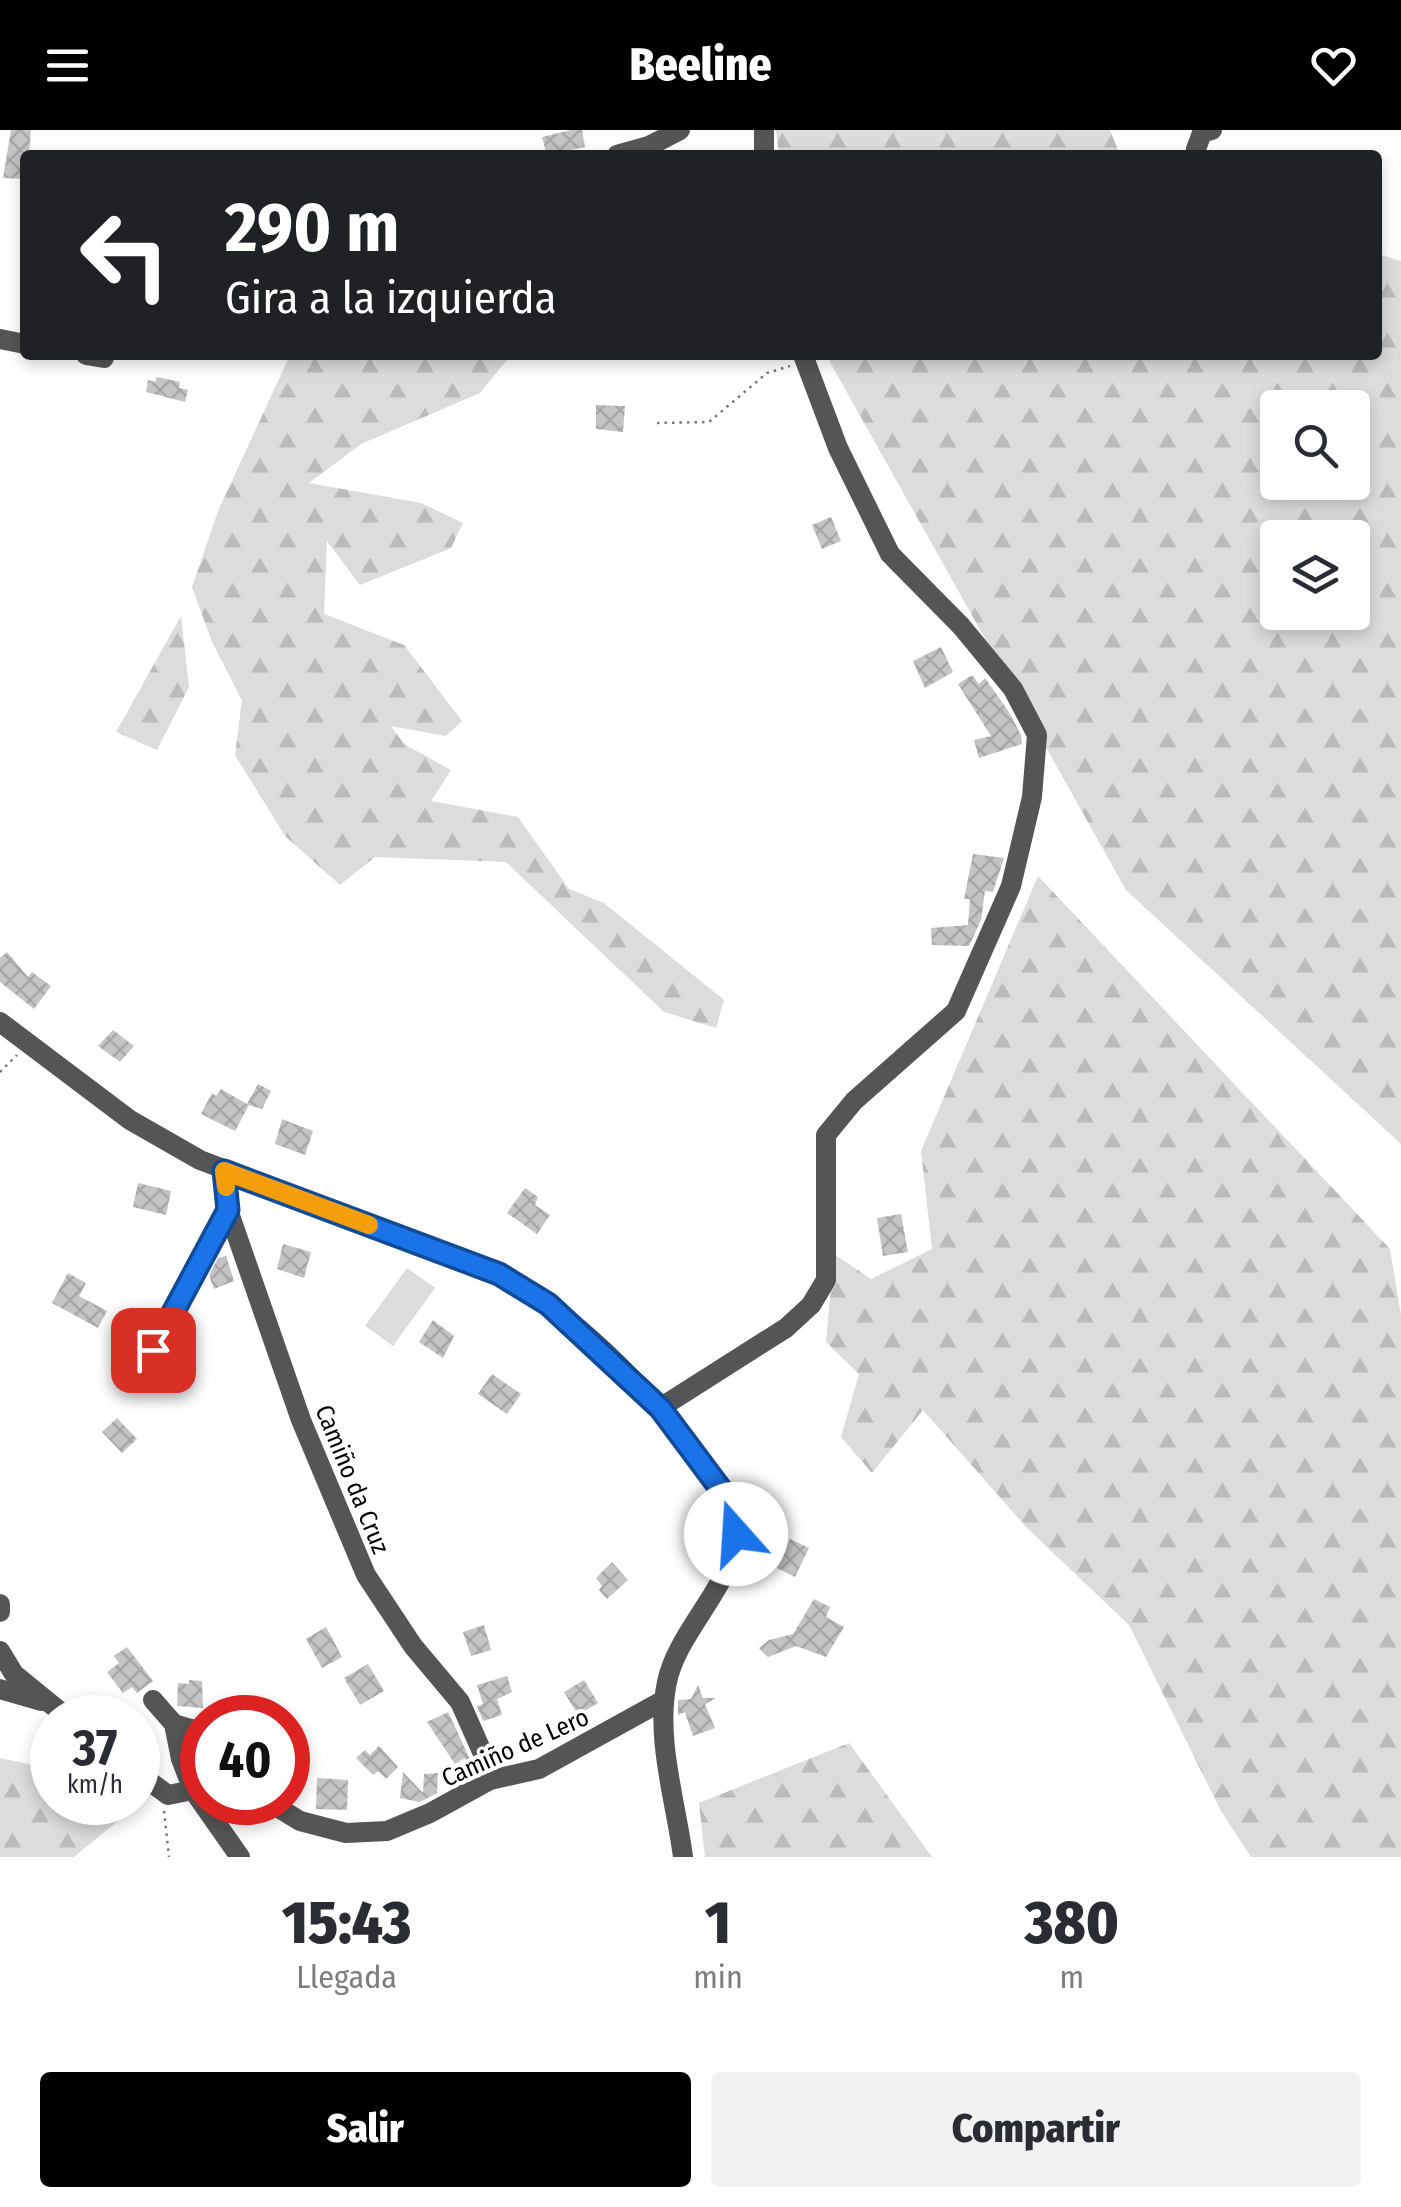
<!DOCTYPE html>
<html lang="es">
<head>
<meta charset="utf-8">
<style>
	body { margin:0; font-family:"Fira Sans Condensed",sans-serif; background:#f2f2f3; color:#2b2b33; height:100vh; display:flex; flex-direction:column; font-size:38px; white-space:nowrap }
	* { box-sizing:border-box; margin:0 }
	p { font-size:32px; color:#7c7c81 }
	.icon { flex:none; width:55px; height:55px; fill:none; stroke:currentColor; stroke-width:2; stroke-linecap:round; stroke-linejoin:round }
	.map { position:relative; height:1727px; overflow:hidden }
	.sheet { display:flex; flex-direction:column; background:#fff; flex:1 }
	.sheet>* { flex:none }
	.guide { position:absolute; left:20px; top:20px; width:1362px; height:210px; border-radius:10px; box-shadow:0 5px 15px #0003; background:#202124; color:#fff; overflow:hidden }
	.tools { position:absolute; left:1260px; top:260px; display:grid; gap:20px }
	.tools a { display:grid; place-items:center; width:110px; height:110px; border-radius:10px; background:#fff; box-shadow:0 5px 15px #0003; font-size:50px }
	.speed { position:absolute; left:30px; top:1565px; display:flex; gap:20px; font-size:50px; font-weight:700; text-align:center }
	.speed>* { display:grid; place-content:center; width:130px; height:130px; border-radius:50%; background:#fff; box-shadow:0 5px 15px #0003; line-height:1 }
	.speed small { font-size:25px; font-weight:400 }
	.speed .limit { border:15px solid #d22; background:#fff; color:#111 }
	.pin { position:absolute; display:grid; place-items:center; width:85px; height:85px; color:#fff; margin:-42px; border-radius:20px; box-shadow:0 5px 15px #0006 }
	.me { position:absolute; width:110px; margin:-55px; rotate:341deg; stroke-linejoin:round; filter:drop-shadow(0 0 8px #0008) }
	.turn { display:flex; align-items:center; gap:35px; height:210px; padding:0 40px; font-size:45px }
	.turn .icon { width:130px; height:130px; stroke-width:2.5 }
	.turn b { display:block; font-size:70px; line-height:85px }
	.eta { display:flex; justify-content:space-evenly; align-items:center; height:170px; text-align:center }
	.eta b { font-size:60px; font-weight:800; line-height:70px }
	.button { display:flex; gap:20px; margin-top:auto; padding:20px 40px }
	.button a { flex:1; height:115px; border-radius:10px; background:#000; color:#fff; font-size:40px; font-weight:800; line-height:115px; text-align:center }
	.button a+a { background:#f2f2f3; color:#2b2b33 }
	header { display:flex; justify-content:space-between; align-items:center; height:130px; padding:0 40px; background:#000; color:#fff; font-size:45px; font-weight:800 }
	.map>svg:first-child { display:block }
	.forest { fill:url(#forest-firs); fill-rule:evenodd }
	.garden { fill:#dcdcdc }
	.building { fill:url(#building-cross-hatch) }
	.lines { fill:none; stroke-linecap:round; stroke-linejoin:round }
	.path { stroke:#777; stroke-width:2.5; stroke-dasharray:2.5 5; stroke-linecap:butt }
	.minor { stroke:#555; stroke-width:20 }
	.route-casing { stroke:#114b97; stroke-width:25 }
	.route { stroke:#1a73e8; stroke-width:18 }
	.slow { stroke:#f59e0b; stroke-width:18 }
	.labels { text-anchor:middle; stroke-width:8; stroke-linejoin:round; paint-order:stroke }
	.street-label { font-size:25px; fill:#000; stroke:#fff }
</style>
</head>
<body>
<header><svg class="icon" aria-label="menu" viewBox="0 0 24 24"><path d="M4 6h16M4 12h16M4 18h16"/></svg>Beeline<svg class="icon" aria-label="heart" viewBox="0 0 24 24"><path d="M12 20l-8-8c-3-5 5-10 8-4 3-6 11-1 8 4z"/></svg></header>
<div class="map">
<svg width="1401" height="1727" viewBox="0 0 1401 1727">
	<defs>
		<pattern id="forest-firs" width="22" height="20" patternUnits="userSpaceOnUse" patternTransform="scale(2.5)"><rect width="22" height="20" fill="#dcdcdc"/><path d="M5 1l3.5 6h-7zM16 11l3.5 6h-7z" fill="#bbb"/></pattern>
		<pattern id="building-cross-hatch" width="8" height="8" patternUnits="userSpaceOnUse" patternTransform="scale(2.5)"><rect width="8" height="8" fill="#c4c4c4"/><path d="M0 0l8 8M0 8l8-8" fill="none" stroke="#a7a7a7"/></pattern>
	</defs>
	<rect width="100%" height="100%" fill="#fff"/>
	<!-- forest -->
	<g class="forest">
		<path d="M776,0H1110L1120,25H779Z"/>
		<path d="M1378,124L1401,131V1014L1126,760L826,225H1378ZM1278,278H1352V352H1278ZM1278,408H1352V482H1278Z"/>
		<path d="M290,225H367L371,228L375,225H511L480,263L361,314L309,353L421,373L463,393L451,418L360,455L327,411L324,484L404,515L462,591L446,606L391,596L404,614L451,640L431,671L518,687L569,759L604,773L724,870L716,898L664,882L506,732L375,727L340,755L285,706L235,625L242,570L212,512L192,457L218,381Z"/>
		<path d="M181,486L189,557L157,620L116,602Z"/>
		<path d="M1038,746L1390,1119L1401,1185V1727H1251L1221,1681L1129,1495L1027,1398L923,1280L872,1343L841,1307L859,1244L826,1212L834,1124L871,1149L932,1119L921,1021Z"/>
		<path d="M849,1613L932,1727H705L699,1673Z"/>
		<path d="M0,1628L52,1639V1672H138V1658L153,1662L74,1727H0Z"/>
	</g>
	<!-- garden -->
	<path class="garden" d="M407,1138L435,1158L393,1216L365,1196Z"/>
	<!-- building -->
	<g class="building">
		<path d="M11,0H31L29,25H25V49L3,48Z"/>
		<path d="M571,0H582L585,17L547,25L542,7Z"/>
		<path d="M157,247L180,252L179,258L188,260L185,272L146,262L148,250L155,252Z"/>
		<path d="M596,275L625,276L623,302L596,299Z"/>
		<path d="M831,387L841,411L822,419L812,395Z"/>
		<path d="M941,517L953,542L925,558L913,531Z"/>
		<path d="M972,545L979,554L985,548L1009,582L1021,605L1022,614L979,628L974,610L991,606L958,554Z"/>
		<path d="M973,724L1004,728L993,762L985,761L981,790L969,816L932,815L931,798L968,795L970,769H964Z"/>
		<path d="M7,822L28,847L32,842L51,856L34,879L0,852V828Z"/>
		<path d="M113,900L134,916L120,932L98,916Z"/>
		<path d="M258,954L271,961L262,979L249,975L235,1001L201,984L212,963L216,966L221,959L247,974Z"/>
		<path d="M282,989L313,1001L305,1025L275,1014Z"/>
		<path d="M138,1053L171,1061L166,1085L133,1077Z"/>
		<path d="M525,1058L538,1067L535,1075L550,1085L537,1104L507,1083Z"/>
		<path d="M901,1084L908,1122L883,1126L877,1088Z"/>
		<path d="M283,1114L311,1122L304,1148L277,1139Z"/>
		<path d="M226,1126L234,1151L214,1159L209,1145L218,1128Z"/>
		<path d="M68,1143L86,1153L79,1166L107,1181L98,1198L52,1173Z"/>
		<path d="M433,1190L454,1206L443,1228L419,1212Z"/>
		<path d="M492,1244L521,1264L507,1284L478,1264Z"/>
		<path d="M117,1288L137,1309L122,1323L102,1302Z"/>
		<path d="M790,1409L809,1418L795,1447L777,1438Z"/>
		<path d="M612,1432L628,1450L607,1469L599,1460L602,1456L596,1448Z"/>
		<path d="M814,1469L830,1477L826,1487L844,1497L826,1527L796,1516L768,1527L759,1518L769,1510L793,1504Z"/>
		<path d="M484,1495L491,1520L471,1526L463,1502Z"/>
		<path d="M326,1497L342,1527L322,1538L306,1509Z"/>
		<path d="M127,1517L153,1551L137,1563L132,1557L123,1563L107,1542L119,1533L114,1526Z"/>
		<path d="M368,1534L384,1561L360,1575L344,1548Z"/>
		<path d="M507,1546L512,1562L497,1569L502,1585L483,1591L477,1576L483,1574L477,1555Z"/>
		<path d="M189,1550L202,1551L203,1578L177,1576L178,1553L189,1554Z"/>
		<path d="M584,1550L598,1573L578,1585L564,1562Z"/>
		<path d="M698,1555L703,1568H716L705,1574L715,1598L693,1606L685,1582L678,1585V1570L691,1569Z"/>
		<path d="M448,1582L470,1629L474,1642H466L465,1628L455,1634L427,1592Z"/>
		<path d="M379,1616L398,1637L386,1649L378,1641L373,1645L356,1628L365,1620L370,1625Z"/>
		<path d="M403,1642L423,1663L424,1644L438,1643L437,1663L420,1672L400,1668Z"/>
		<path d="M317,1648L348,1650L347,1680L316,1679Z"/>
	</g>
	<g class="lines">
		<!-- path -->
		<g class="path">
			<path d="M657,293L709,292L767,243L790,236"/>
			<path d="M0,942L17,925"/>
			<path d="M164,1681L169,1727"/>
		</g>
		<!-- minor -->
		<g class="minor">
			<path d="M764,0V25"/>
			<path d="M1196,19L1202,3L1212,0"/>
			<path d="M617,25L649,16L680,0"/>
			<path d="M0,209L25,214"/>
			<path d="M86,225L104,228"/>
			<path d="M0,892L130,990L200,1030L499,1144C591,1194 666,1279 725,1365C764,1433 680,1488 667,1552C655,1608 676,1672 683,1727"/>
			<path d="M224,1041L228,1080L301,1290L366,1445L413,1516L460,1572L483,1624L490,1650"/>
			<path d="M153,1220L228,1080"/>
			<path d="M660,1278L786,1198L811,1175L826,1150V1005L854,971L956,881L1011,756L1032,667L1037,605L1013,559L961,496L890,424L838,318L803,225"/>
			<path d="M0,1474V1482"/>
			<path d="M0,1521L14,1544L68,1588"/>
			<path d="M0,1559L41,1571"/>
			<path d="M174,1594L202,1602"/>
			<path d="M138,1643L168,1665L193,1660L181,1629L174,1594L153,1570"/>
			<path d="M193,1660L240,1727"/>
			<path d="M269,1672L300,1691L346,1703L387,1701L430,1683L490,1650L539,1639L664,1570"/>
		</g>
	</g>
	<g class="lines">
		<defs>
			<path id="route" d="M153,1220L228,1080L224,1041L499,1144L548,1174L660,1278L725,1365L736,1389V1404"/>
		</defs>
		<!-- route casing -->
		<use href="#route" class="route-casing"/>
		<!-- route -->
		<use href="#route" class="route"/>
		<!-- slow -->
		<path class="slow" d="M226,1057L224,1041L369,1095"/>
	</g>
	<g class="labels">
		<!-- street labels -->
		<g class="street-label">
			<text transform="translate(353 1349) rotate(68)" y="9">Camiño da Cruz</text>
			<text transform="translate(515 1617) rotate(-24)" y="9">Camiño de Lero</text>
		</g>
	</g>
</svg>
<div class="tools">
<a><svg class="icon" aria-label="search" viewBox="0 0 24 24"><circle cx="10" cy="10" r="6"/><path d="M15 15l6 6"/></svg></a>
<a><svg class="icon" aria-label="layers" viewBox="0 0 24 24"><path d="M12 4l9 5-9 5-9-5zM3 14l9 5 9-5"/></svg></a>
</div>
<div class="speed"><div>37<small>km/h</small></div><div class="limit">40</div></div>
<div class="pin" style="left:153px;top:1220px;background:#d93025"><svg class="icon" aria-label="arrive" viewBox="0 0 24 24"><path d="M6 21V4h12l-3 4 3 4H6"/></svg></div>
<svg class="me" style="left:736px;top:1404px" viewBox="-20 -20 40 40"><circle r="19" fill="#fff"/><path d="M0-13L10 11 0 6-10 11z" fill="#1a73e8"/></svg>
<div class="guide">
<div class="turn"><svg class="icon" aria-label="left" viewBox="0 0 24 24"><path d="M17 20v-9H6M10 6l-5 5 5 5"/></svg><div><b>290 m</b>Gira a la izquierda</div></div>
</div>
</div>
<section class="sheet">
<div class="eta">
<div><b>15:43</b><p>Llegada</p></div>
<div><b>1</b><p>min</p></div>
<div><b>380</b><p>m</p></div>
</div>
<div class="button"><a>Salir</a><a>Compartir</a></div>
</section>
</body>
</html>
